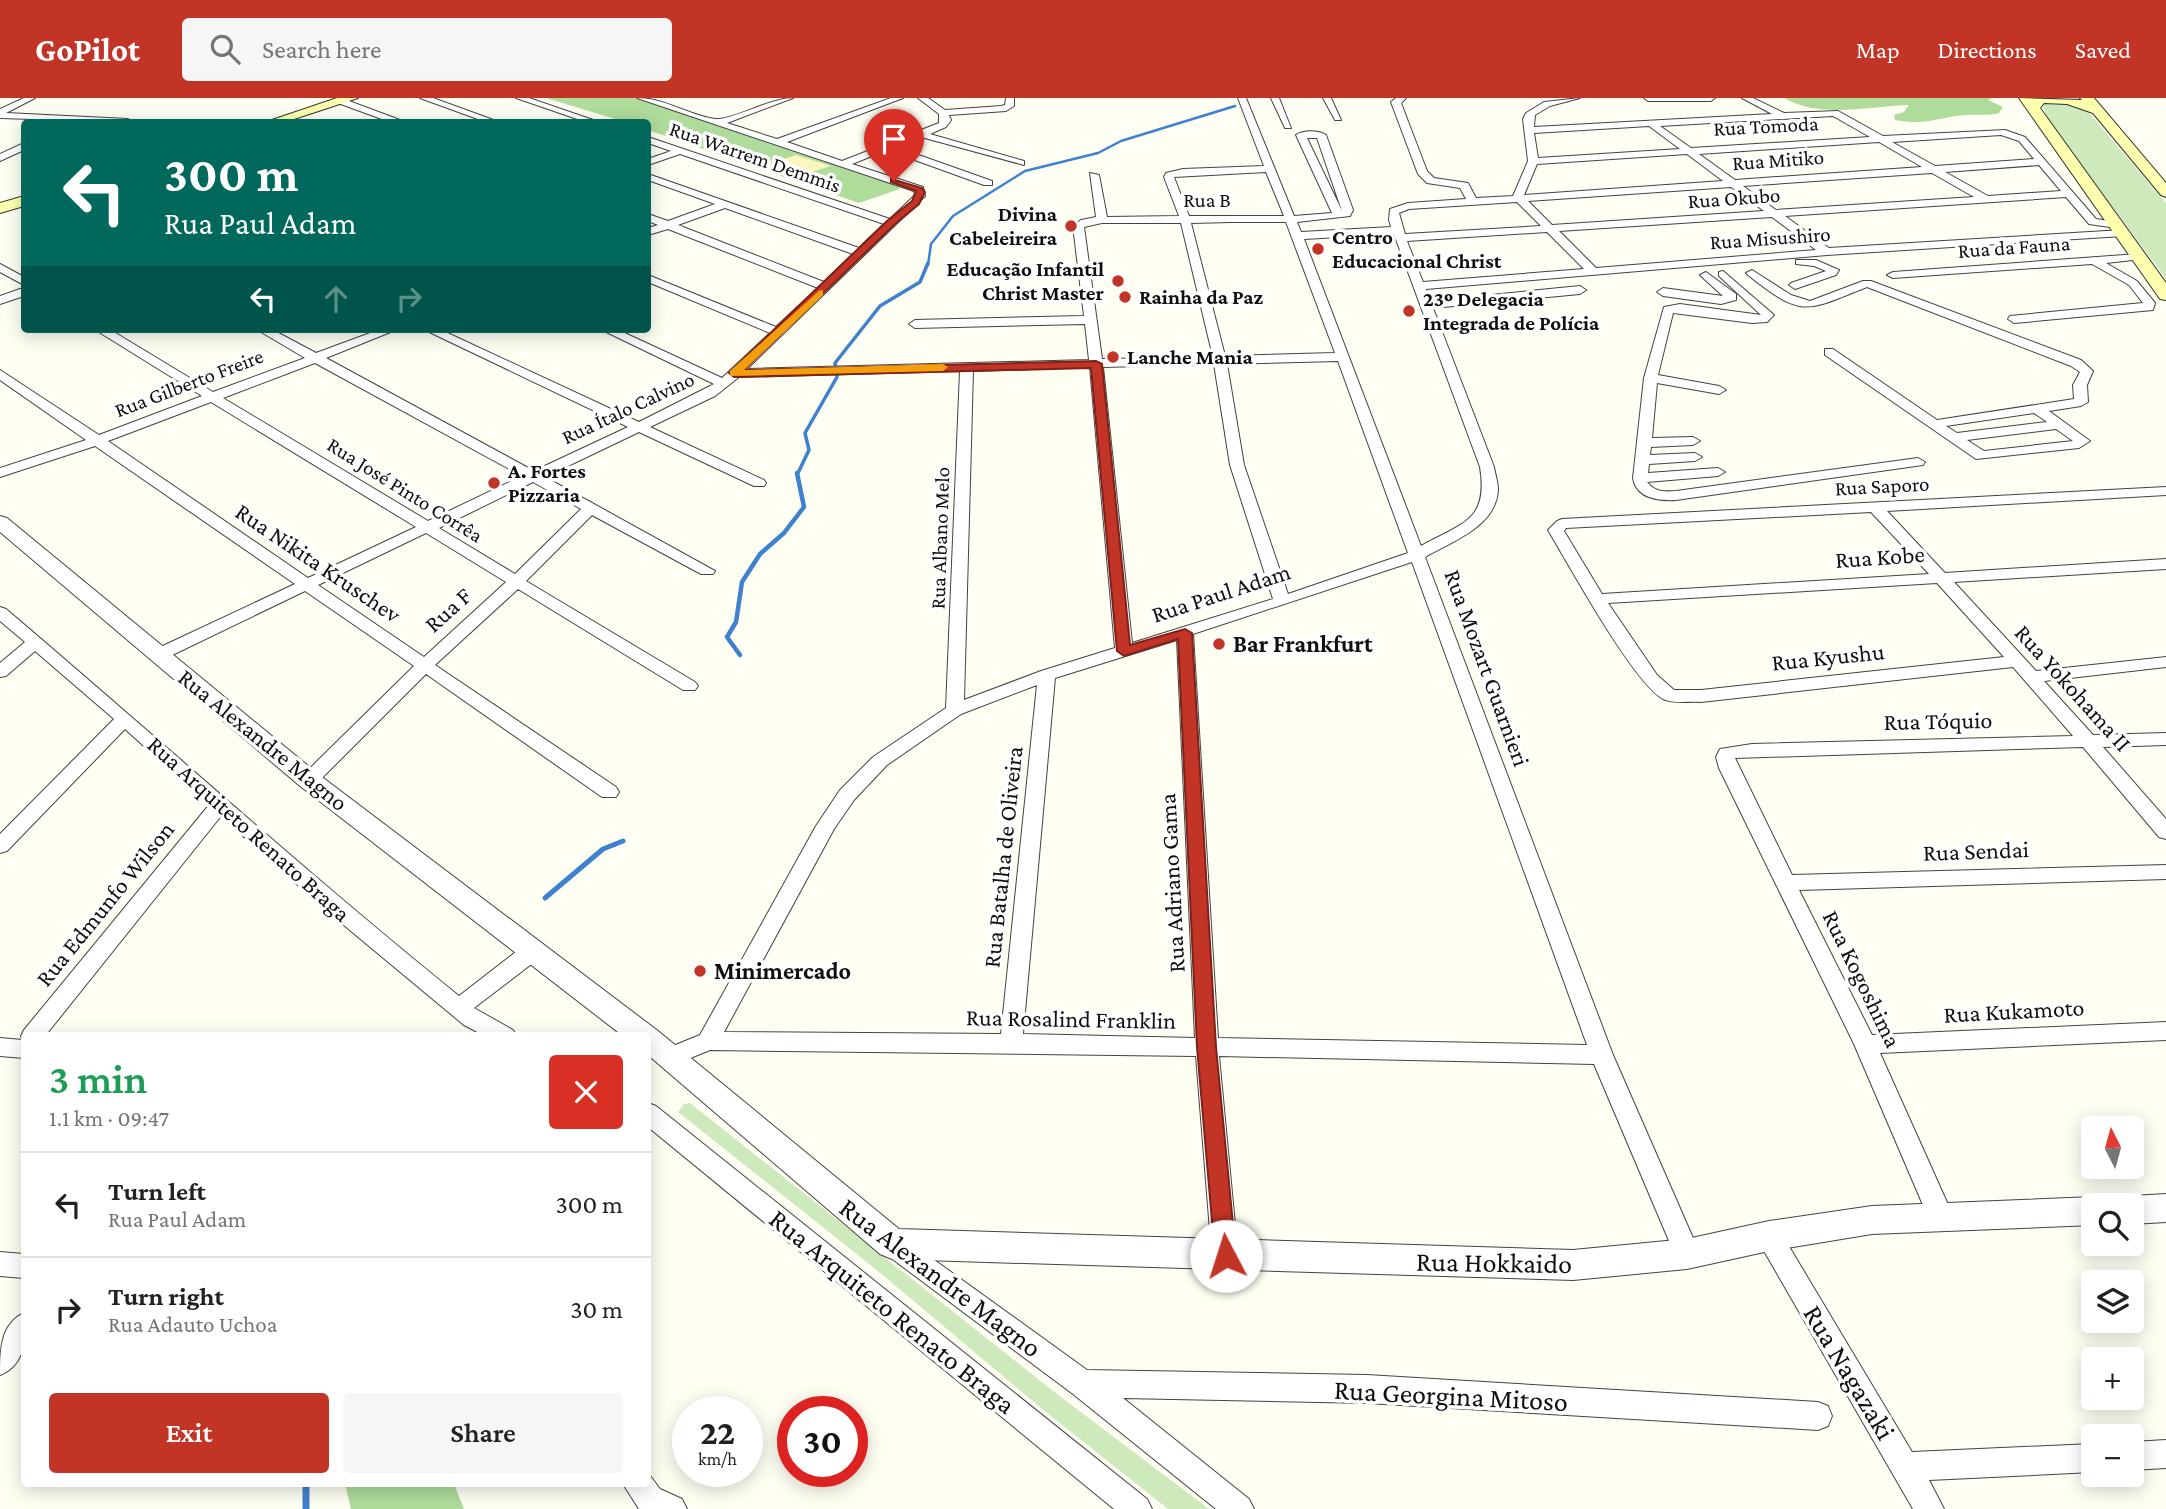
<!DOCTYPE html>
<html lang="en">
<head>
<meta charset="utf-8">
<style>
	body { margin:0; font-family:"Crimson Pro",serif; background:#f6f6f6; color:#202124; height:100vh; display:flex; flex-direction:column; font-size:26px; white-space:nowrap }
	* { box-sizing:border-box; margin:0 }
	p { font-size:23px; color:#757577 }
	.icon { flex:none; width:38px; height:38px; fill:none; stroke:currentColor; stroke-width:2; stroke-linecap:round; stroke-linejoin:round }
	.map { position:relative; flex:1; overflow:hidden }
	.details { position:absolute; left:21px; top:934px; width:630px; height:455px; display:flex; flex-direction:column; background:#fff; border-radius:7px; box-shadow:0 4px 18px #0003 }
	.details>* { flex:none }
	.hud { position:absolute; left:21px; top:21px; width:630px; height:214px; border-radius:7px; box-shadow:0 4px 18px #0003; background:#00695c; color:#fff; overflow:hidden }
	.needle { width:46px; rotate:354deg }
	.tools { position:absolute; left:2081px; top:1018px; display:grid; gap:14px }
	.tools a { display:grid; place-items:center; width:63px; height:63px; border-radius:7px; background:#fff; box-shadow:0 4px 18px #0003; font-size:35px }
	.speed { position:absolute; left:672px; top:1298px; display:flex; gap:14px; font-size:35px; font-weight:700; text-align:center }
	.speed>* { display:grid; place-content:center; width:91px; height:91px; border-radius:50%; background:#fff; box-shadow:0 4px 18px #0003; line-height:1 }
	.speed small { font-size:18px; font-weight:400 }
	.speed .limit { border:10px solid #d22; background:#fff; color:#111 }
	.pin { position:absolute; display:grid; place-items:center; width:60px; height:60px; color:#fff; margin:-72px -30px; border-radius:50% 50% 50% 0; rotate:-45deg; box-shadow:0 0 7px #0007 }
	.pin .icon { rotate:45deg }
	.me { position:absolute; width:77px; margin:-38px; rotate:355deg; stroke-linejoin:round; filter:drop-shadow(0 0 5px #0008) }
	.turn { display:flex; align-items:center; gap:24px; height:147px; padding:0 28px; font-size:32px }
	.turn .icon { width:91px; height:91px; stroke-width:2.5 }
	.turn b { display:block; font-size:49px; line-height:60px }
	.lanes { display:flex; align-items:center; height:66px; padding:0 28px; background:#0003; justify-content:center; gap:35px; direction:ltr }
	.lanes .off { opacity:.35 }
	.round { display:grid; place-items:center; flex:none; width:74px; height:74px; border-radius:7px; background:#f6f6f6 }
	.head { display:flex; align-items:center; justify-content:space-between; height:119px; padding:0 28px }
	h1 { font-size:42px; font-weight:600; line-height:52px; color:#1e9e55 }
	.primary-button { display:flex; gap:14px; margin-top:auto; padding:14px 28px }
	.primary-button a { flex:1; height:80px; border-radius:7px; background:#c23426; color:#fff; font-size:28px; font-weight:600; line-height:80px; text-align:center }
	.primary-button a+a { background:#f6f6f6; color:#202124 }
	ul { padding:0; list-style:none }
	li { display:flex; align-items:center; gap:21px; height:105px; padding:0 28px; border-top:2px solid #e0e0e0 }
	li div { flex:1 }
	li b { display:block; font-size:26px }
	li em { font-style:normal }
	header { display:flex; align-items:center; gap:42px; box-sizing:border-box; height:98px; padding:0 35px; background:#c23426; color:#fff }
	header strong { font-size:33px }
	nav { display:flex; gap:38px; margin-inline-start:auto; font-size:24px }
	.search { width:490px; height:63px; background:#f6f6f6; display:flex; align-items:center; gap:18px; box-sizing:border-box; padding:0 24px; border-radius:7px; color:#757577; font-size:26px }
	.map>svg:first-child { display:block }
	.green { fill:#ceeabc }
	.forest { fill:#afdb9b }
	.sand { fill:#fbf6c0 }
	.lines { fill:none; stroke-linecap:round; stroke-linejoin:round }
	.stream-far4 { stroke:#3e81ce; stroke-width:2.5 }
	.stream-far3 { stroke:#3e81ce; stroke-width:3.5 }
	.stream-far2 { stroke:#3e81ce; stroke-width:4.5 }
	.stream-far1 { stroke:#3e81ce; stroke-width:5 }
	.stream { stroke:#3e81ce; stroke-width:7 }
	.minor-casing { stroke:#434343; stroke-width:2 }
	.tertiary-casing { stroke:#434343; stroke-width:2 }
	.secondary-casing { stroke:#323232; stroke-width:2 }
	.minor { fill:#fff; fill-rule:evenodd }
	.tertiary { fill:#fff; fill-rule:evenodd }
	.secondary { fill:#fdffaf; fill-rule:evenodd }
	.route { fill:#c23426; stroke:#7e2219; stroke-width:2 }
	.slow { fill:#f59e0b }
	.poi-dot { fill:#c23426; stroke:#fff; stroke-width:2.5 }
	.labels { text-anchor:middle; stroke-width:7; stroke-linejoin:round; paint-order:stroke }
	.far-street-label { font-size:21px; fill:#101010; stroke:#fff }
	.far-poi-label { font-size:21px; font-weight:bold; fill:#101010; stroke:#fff; text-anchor:start }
	.street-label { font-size:24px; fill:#101010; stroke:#fff }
	.poi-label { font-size:24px; font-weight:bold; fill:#101010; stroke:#fff; text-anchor:start }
	.near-street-label { font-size:28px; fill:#101010; stroke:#fff }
</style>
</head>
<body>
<header>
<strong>GoPilot</strong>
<div class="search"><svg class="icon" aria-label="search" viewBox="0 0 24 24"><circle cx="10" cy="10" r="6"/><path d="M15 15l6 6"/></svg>Search here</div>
<nav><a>Map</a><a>Directions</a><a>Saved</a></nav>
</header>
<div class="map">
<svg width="2166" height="1411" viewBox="0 0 2166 1411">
	<rect width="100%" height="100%" fill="#fffef3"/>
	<!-- green -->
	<g class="green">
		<path d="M2060,2L2085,10L2166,105V181L2048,22L2042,6Z"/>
		<path d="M690,1005L1057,1296L1209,1411H1168L1042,1311L879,1174L678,1014L684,1006Z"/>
	</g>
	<!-- forest -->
	<g class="forest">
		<path d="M546,0H634L896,85L900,91L859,105L648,32V24H625Z"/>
		<path d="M1785,0H1992L1988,2L2003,9L1999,15C1988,18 1977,16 1966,17C1937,19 1928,28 1895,22L1894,17L1904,14L1909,7C1872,8 1817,21 1785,0Z"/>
		<path d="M345,1386H454L464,1411H351Z"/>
	</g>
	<!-- sand -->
	<path class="sand" d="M796,57L831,68L796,79L763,68Z"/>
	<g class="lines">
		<!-- stream-far4 -->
		<path class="stream-far4" d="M928,167L931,146L953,118L1025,73L1098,55L1121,43L1235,8"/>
		<!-- stream-far3 -->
		<path class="stream-far3" d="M797,377L809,352L805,335L837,279L835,265L880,208L920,184L928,165"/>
		<!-- stream-far2 -->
		<path class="stream-far2" d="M740,557L727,539L736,524L742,484L760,456L784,435L804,409L797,375"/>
		<!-- stream-far1 -->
		<path class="stream-far1" d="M545,800L603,751L623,743"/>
		<!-- stream -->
		<path class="stream" d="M306,1386V1411"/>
		<defs>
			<g id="minor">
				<path d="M24,0H35L6,15L128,21L133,24L0,20V11Z"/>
				<path d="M341,0L400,22L402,24H390L338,5L336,3Z"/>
				<path d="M420,0H433L499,24H486Z"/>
				<path d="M516,0H529L599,24H586Z"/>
				<path d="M637,0C665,0 688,17 715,21C731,23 770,0 793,0L727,25L777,41L891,0H903L787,44L842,63L939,25V16L918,0H928L945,12L1001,8L1005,7L1006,0H1014V8L1006,13L949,17L951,22L946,29L930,36L1024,63V67L921,39L896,49L992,83V87H984L887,52L852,66L923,89L925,98L747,271L1089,262L1085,226L915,230L909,226L915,222L1084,218L1073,128L1081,122L1096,119L1090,75L1099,77L1107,119L1179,118L1164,79L1166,75L1183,71L1264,68L1238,0H1246L1294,118L1332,115L1296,37C1303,32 1319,32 1326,37L1353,112L1350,118L1297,124L1301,134L1391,129L1389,122L1390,111L1408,105L1466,101L1460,90L1427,85L1418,76L1391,4L1396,0H1406L1401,5L1427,73L1434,80L1468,85L1476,100L1513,98L1528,63L1523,21L1526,15L1544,4L1580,0L1550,8L1535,17L1534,29L1772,16L1742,0H1753L1784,15L1838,13L1883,38L2005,32L2025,39L2096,121L2121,125L2122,127L2117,130L2089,126L2066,99L1785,118L1829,150L2123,132L2128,135L2123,138L1827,157L1426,191L1430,203L1580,188L1586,192L1580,196L1433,210L1494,369C1495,376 1498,384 1498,391C1497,428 1453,443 1425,459L1613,957L1700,1156L1696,1164L1687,1168L1678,1164L1594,966L1219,958L1238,1158L1234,1166L1225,1170L1216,1166L1212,1158L1196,958L710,952L671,968L663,966L660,959L663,952L700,937L816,728L840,692L873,659L946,610L960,273L739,279L715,298L650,329L764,382L766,385L764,388H754L639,334L545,379L715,473L713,476H701L592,417L526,483L695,584L698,588L695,592H683L518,491L435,567L616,689L619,694L616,699H602L426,576L316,686H302L300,682L302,678L414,568L305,493L164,561H152L149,557L152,553L295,486L95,348L0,379V370L86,342L0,282V272L99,337L202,298L94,231H109L213,294L305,260L256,231H271L316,255L381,231H398L326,260L534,373L628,329L423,231H439L639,324L714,286L600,231H616L722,280L770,235L648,184V177L776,229L818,190L668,131L648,137V130L658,127L648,123V116L668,123L715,106L648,82V76L859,150L884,126L680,56L648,67V61L671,53L648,45V39L890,121L915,97L914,93ZM1833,18L1870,39L1691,50L1660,28ZM1649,28L1680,51L1538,60L1534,35ZM2001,37L2019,43L2034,61L1935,68L1892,44ZM1307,40H1317L1342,113ZM1879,44L1922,69L1735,82L1699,56ZM1687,56L1723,83L1524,97L1537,66ZM2039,67L2061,93L1988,98L1945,74ZM1266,74L1284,118H1189L1174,79ZM1932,75L1974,99L1776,112L1743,88ZM1731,89L1764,113L1552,127L1528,103ZM1517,104L1541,128L1405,136L1399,115L1409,111ZM725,110L853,156L824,184L678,127ZM1772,119L1816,152L1596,170L1559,133ZM1231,124H1286L1335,255L1225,258L1191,125ZM1102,125H1181L1213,259L1102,261L1084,129ZM1547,134L1584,171L1423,184L1407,143ZM1394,136L1480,369C1489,423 1462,425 1421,448L1304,141ZM1338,263L1408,455L1288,496L1244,367L1227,266ZM315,265L522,378L428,423L223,300ZM1214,266L1230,367L1273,501L1132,545L1103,269ZM1090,269L1115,550L1041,573L964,602L973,273ZM211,304L416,429L308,480L108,343ZM533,384L581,411L515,476L439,430ZM426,435L506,484L424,559L318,487ZM1412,464L1587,947L1218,940L1193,536ZM1177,542L1195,940L1023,936L1055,580ZM1037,587L1001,936L724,934L834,731L854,702L887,667L961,616Z"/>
				<path d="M1271,0H1279L1291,30H1285Z"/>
				<path d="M1323,0H1331L1341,22H1335Z"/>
				<path d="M1644,0H1715L1711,3H1648Z"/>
				<path d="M24,45V52L0,63V56Z"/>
				<path d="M2138,156L2144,159L2142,161L2106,165L2137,183L2155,205L2153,212L2014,225L2008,221L2010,218L2143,205L2129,187L2092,166L1893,180L1887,177L1893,174Z"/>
				<path d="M1796,162H1816L1839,172L1836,177L1795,191L1789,187L1791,185L1826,173L1814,168L1796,166Z"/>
				<path d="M0,166L24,179V187L0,174Z"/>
				<path d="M1752,172L1791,197L1810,203L1863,183H1871L2081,262L2093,273L2087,287L2088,304L2081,308L2049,313L2090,343L2079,350L1976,361L1825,257V251H1833L1937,322L2074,301L2073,287L2080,274L2071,268L1867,189C1806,213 1803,221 1748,177L1746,175ZM2034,315L2047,324L1957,335L1946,328ZM2056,331L2073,343L1984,353L1967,342Z"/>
				<path d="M1723,173L1774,217L1767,224L1752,225L1673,215L1658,277L1719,288L1726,292L1719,296L1657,285L1652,340L1693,339L1700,343L1693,347L1651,349L1650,357L1695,355L1702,359L1695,363L1649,366L1648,375L1718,370L1725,374L1718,378L1647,384C1655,394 1664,394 1676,393L1918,360L1925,364L1923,367L1676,402C1658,403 1636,400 1633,380L1644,280L1664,209L1680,206L1761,217L1719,178V174Z"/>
				<path d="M1706,174L1736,196V202L1721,206L1663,198L1657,194L1663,190L1723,198L1702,179L1700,177Z"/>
				<path d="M20,191H24V198L0,206V198Z"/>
				<path d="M2166,389V397L1887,413L1945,475L2166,461V471L1954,484L2036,573L2166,559V569L2044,583L2093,637L2166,635V647L2103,649L2166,721V741L2159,739L2083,649L1735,660L1792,777L2166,767V781L1799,792L1872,937L2166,924V942L1880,955L1954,1120L1950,1128L1941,1131L1932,1128L1854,946L1719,670L1716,659L1720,651L1752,646L2073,638L2013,569L1701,604C1690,603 1673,606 1663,601C1633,584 1569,467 1548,432L1557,423L1562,421ZM1871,414L1929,476L1602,496L1564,433L1566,430ZM1937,485L2004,559L1701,592H1674L1657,577L1608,505Z"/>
				<path d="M0,509L6,511C157,639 304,773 459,898L526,846L534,844L542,846L545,852L542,858L474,910L513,932L516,938H485L464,927L322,809L221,718L45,938H24V960L0,958V940L23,942L21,938L24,932L209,707L125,631L7,753L0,755V736L114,621L35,553L6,578L0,579V565L25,544L0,523Z"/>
				<path d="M648,1005L656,1008L1147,1401L1152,1411H1114L648,1029Z"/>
				<path d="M1769,1126L1778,1130L1912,1354L2093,1346V1374L1929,1382L1944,1411H1913L1760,1146L1756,1138L1760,1130Z"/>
				<path d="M892,1134L901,1138L1087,1272L1367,1277L1818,1304L1828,1308L1832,1318L1828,1328L1818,1332L1367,1305L1123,1300L1249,1401L1254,1411H1216L1073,1296L883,1154L879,1146L883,1138Z"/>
				<path d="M0,1154L24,1156V1180L0,1178Z"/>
				<path d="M24,1215C26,1239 26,1267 0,1277C0,1253 0,1226 24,1215Z"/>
				<path d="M2166,1342V1370L2132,1372V1344Z"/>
				<path d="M648,1375L660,1391L682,1401L687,1411H639L623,1386H648Z"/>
			</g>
			<g id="tertiary">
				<path d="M0,418L7,420L318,676L658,933L899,1131L1573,1152L1687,1141L1769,1123L1872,1108L2093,1099L2104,1103L2107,1108H2093V1127L1872,1136L1769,1153L1687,1171L1573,1182L892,1161L880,1156L648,957V938H623L300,688L0,434Z"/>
				<path d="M2166,1096V1124L2132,1126V1108H2118L2121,1102L2132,1098Z"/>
			</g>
			<g id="secondary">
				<path d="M337,0H358L285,24H266Z"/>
				<path d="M2019,0L2082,2L2080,0H2094L2166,85V99L2161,97L2093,15L2067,6L2044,5L2040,10L2166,185V202L2160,201Z"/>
				<path d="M24,98V108L0,115V105Z"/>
			</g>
		</defs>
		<!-- minor casing -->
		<use href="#minor" class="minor-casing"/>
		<!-- tertiary casing -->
		<use href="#tertiary" class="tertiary-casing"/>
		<!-- secondary casing -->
		<use href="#secondary" class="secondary-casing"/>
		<!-- minor -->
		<use href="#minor" class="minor"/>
		<!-- tertiary -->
		<use href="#tertiary" class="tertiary"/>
		<!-- secondary -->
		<use href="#secondary" class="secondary"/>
	</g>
	<!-- route -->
	<path class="route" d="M891,81L922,90L925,94L919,106L894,127L744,272L1096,263L1102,266L1130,547L1185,531L1192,535L1216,949L1236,1158L1233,1165L1226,1168L1218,1165L1215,1158L1197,949L1178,541L1124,558L1117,553L1091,270L734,279L729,275L887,123L912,103L916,93L891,84Z"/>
	<!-- slow -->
	<path class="slow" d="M820,192L823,193V197L744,272L943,266L948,269L943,273L730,278V273Z"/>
	<!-- markers -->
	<g class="poi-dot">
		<circle cx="1071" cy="128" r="7"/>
		<circle cx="1318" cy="151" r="7"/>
		<circle cx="1118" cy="183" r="7"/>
		<circle cx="1125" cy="199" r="7"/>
		<circle cx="1409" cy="213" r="7"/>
		<circle cx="1113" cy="259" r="7"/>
		<circle cx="494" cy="385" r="7"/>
		<circle cx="1219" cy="546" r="7"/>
		<circle cx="700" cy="873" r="7"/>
	</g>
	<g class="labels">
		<!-- far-street labels -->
		<g class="far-street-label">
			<text transform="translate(1766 28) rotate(-3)" y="7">Rua Tomoda</text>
			<text transform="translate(755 59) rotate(19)" y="7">Rua Warrem Demmis</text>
			<text transform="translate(1778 62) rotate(-4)" y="7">Rua Mitiko</text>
			<text transform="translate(1734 100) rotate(-4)" y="7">Rua Okubo</text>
			<text x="1207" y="109">Rua B</text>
			<text transform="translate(1770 140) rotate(-4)" y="7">Rua Misushiro</text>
			<text transform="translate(2014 149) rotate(-4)" y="7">Rua da Fauna</text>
			<text transform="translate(189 285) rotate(-21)" y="7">Rua Gilberto Freire</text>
			<text transform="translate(628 310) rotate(-25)" y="7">Rua Ítalo Calvino</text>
			<text transform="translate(1882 388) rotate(-3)" y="7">Rua Saporo</text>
			<text transform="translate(405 392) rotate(32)" y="7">Rua José Pinto Corrêa</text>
			<text transform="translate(940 440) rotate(-88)" y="7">Rua Albano Melo</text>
		</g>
		<!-- far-poi labels -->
		<g class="far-poi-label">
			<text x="1057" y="123" text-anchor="end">Divina<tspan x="1057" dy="24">Cabeleireira</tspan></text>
			<text x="1332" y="146">Centro<tspan x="1332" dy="24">Educacional Christ</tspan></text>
			<text x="1104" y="178" text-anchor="end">Educação Infantil<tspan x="1104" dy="24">Christ Master</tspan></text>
			<text x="1139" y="206">Rainha da Paz</text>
			<text x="1423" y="208">23º Delegacia<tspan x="1423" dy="24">Integrada de Polícia</tspan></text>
			<text x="1127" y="266">Lanche Mania</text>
			<text x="508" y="380">A. Fortes<tspan x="508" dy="24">Pizzaria</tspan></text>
		</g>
		<!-- street labels -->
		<g class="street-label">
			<text transform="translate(1880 459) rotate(-4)" y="8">Rua Kobe</text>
			<text transform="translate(318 465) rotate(34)" y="8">Rua Nikita Kruschev</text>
			<text transform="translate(1221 495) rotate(-18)" y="8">Rua Paul Adam</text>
			<text transform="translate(448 512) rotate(-42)" y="8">Rua F</text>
			<text transform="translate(1828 559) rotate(-6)" y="8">Rua Kyushu</text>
			<text transform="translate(1487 570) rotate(70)" y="8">Rua Mozart Guarnieri</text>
			<text transform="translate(2073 590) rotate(48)" y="8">Rua Yokohama II</text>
			<text transform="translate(1938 623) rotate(-1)" y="8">Rua Tóquio</text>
			<text transform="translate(263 642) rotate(39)" y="8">Rua Alexandre Magno</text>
			<text transform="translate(249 731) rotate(42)" y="8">Rua Arquiteto Renato Braga</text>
			<text transform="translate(1976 753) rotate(-2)" y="8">Rua Sendai</text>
			<text transform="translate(1003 759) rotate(-84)" y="8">Rua Batalha de Oliveira</text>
			<text transform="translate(1172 785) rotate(-93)" y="8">Rua Adriano Gama</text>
			<text transform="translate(105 806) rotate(-51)" y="8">Rua Edmunfo Wilson</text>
			<text transform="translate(1862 881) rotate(64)" y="8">Rua Kogoshima</text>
			<text transform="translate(2014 913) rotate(-3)" y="8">Rua Kukamoto</text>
			<text transform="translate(1071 921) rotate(1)" y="8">Rua Rosalind Franklin</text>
		</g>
		<!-- poi labels -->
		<g class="poi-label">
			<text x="1233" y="554">Bar Frankfurt</text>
			<text x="714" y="881">Minimercado</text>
		</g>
		<!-- near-street labels -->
		<g class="near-street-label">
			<text transform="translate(1494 1164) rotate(1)" y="10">Rua Hokkaido</text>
			<text transform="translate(941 1179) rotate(37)" y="10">Rua Alexandre Magno</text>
			<text transform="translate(893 1213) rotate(39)" y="10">Rua Arquiteto Renato Braga</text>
			<text transform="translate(1850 1274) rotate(59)" y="10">Rua Nagazaki</text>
			<text transform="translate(1451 1297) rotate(3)" y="10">Rua Georgina Mitoso</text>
		</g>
	</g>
</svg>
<div class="tools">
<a><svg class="needle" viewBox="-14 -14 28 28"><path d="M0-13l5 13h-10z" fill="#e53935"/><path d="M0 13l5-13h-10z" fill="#757577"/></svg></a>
<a><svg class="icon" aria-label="search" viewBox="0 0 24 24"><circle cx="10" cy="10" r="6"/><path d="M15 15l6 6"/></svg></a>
<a><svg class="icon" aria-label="layers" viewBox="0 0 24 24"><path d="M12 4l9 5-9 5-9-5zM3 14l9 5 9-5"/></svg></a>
<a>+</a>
<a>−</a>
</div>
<div class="speed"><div>22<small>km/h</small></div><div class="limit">30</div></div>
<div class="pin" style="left:894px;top:83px;background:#d93025"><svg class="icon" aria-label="arrive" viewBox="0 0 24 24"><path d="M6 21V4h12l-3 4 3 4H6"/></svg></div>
<svg class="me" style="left:1226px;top:1158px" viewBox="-20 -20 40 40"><circle r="19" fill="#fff"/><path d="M0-13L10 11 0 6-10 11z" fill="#c23426"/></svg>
<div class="hud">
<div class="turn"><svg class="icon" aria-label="left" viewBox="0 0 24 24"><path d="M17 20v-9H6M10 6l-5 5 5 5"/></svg><div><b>300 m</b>Rua Paul Adam</div></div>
<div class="lanes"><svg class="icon" aria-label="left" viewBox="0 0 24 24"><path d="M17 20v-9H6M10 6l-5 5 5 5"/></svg><svg class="icon off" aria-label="ahead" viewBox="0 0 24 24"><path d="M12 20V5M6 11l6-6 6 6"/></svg><svg class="icon off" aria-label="right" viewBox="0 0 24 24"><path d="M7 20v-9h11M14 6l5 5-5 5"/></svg></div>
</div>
<section class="details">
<div class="head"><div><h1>3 min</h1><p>1.1 km · 09:47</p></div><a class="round" style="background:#d93025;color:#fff"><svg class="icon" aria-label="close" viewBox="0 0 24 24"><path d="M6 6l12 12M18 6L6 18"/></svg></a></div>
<ul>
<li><svg class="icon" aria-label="left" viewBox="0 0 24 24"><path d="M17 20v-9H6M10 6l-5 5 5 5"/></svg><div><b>Turn left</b><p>Rua Paul Adam</p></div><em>300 m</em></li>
<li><svg class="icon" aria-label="right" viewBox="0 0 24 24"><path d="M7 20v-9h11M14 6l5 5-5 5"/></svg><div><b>Turn right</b><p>Rua Adauto Uchoa</p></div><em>30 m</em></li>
</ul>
<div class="primary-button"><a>Exit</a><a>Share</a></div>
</section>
</div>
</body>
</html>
